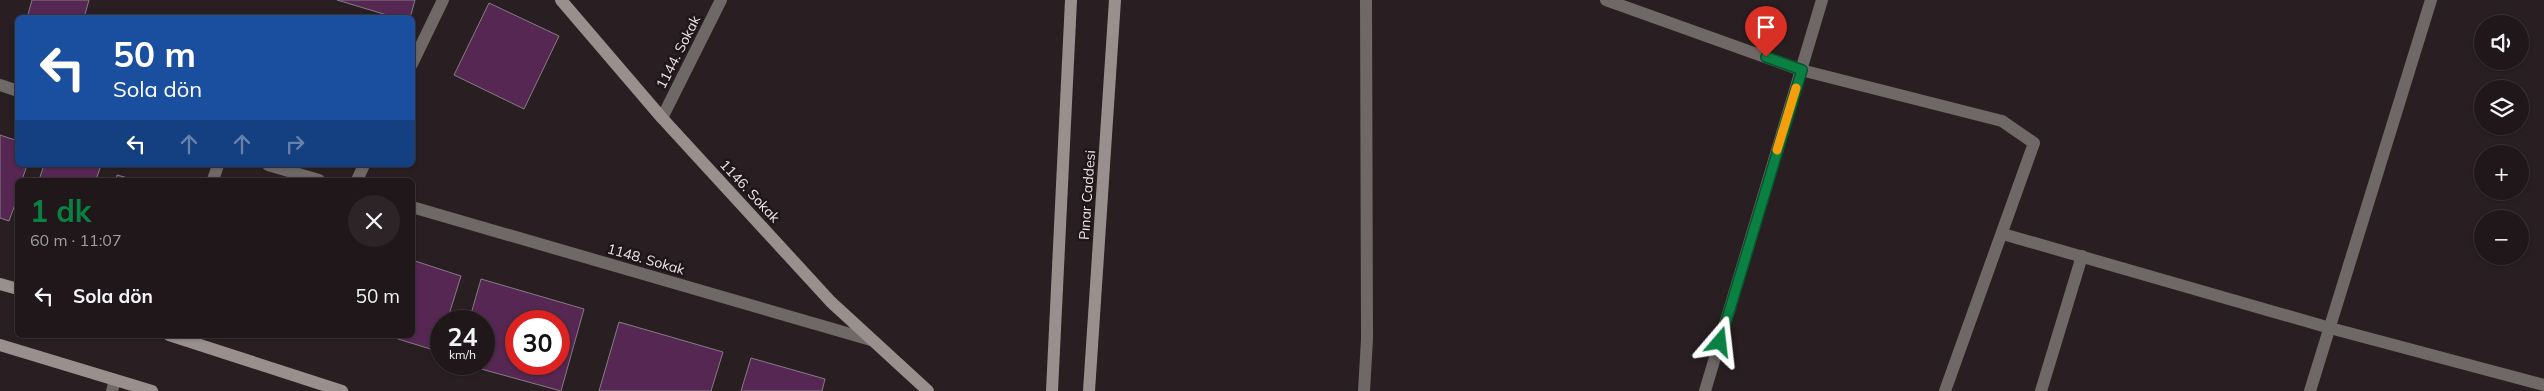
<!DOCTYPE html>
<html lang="tr">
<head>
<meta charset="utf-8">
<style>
	body { margin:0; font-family:Mulish,sans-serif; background:#2c2427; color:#f1f3f6; height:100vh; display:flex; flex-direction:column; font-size:19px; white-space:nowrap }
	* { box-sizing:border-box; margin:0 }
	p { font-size:16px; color:#a19fa2 }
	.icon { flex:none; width:28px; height:28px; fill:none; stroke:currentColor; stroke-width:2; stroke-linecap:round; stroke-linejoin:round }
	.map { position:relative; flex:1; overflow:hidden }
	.side { position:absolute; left:15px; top:178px; width:400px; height:160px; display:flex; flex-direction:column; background:#1f171a; border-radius:8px; box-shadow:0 1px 4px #0004,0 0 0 1px #3c3639 }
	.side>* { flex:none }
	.top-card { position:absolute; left:15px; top:15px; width:400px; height:152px; border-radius:8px; box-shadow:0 1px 4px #0004,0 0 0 1px #3c3639; background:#1a4fa0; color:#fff; overflow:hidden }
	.fabs { position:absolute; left:2474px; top:15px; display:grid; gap:10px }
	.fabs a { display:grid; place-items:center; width:55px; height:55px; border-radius:50%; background:#1f171a; box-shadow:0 1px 4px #0004,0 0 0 1px #3c3639; font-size:25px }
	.speed { position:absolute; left:430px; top:310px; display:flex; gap:10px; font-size:25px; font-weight:700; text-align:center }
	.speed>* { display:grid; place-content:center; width:65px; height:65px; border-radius:50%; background:#1f171a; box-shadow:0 1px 4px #0004,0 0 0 1px #3c3639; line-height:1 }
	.speed small { font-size:12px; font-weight:400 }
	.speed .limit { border:8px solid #d22; background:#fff; color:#111 }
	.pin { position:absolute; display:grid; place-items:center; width:42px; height:42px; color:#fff; margin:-51px -21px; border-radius:50% 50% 50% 0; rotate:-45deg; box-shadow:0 0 5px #0007 }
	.pin .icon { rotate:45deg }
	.me { position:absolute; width:55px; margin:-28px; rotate:17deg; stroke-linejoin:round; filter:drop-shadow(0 0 4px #0008) }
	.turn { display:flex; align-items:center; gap:18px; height:105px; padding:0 15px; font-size:22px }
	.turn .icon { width:65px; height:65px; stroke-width:2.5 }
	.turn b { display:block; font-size:35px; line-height:42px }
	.lanes { display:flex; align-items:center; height:48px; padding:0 15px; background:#0003; justify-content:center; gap:25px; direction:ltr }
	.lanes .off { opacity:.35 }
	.round { display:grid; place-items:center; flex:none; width:52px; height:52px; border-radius:26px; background:#2c2427 }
	.overview { display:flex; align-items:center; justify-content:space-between; height:85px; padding:0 15px }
	h1 { font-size:30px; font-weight:700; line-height:38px; color:#0b8043 }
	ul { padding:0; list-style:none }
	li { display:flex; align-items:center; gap:15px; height:65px; padding:0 15px }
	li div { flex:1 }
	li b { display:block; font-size:19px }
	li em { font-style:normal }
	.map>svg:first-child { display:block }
	.building { fill:#562753; stroke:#857c84; fill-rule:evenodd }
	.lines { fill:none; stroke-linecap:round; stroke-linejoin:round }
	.street { stroke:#6e6867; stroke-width:12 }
	.secondary { stroke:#99908e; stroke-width:12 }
	.route-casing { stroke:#07532c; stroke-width:12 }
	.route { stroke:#0b8043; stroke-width:9 }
	.slow { stroke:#f59e0b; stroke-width:9 }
	.labels { text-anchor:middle; stroke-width:5; stroke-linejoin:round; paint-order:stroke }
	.street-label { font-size:14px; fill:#ede6e8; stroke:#1f1619 }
</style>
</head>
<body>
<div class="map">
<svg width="2544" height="391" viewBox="0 0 2544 391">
	<rect width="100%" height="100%" fill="#291f22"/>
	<!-- building -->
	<g class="building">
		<path d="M32,0H89L84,18H27Z"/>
		<path d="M337,0H415L410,18H397Z"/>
		<path d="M489,3L559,36L524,109L454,75Z"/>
		<path d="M0,135L18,141V165H27L22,180H18V196L9,221L0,218Z"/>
		<path d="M44,165H101L96,180H39Z"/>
		<path d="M117,175L135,180H116Z"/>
		<path d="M412,260L461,276L447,321H441V339L437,351L385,335H412Z"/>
		<path d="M481,279L584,309L561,391L463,364H484V321H469ZM516,321H559V364H516Z"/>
		<path d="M619,322L723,352L711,391H599Z"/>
		<path d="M751,358L825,379L822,391H741Z"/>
	</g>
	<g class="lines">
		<!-- street -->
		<g class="street">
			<path d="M1606,0L1801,70L2002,121L2034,143L1945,391"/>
			<path d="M412,64L443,0"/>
			<path d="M0,85L18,91"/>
			<path d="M662,118L721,0"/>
			<path d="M268,165L319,180"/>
			<path d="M213,180L218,165"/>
			<path d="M357,180L364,165"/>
			<path d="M412,207L871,340"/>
			<path d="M2003,234L2330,328L2544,385"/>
			<path d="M112,391L115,380"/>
			<path d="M1364,391L1367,339L1366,0"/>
			<path d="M1705,391L1822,0"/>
			<path d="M2041,391L2082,256"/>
			<path d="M2310,391L2431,0"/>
		</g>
		<!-- secondary -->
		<g class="secondary">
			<path d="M561,0L662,118L831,302L928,391"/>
			<path d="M0,284L18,289"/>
			<path d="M169,335L342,391"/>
			<path d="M0,345L152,391"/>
			<path d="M1052,391L1071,0"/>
			<path d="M1089,391L1115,0"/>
		</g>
	</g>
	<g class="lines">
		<defs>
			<path id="route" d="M1720,342L1802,70L1766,57"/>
		</defs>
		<!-- route casing -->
		<use href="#route" class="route-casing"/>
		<!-- route -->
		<use href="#route" class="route"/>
		<!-- slow -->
		<path class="slow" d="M1777,150L1796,88"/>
	</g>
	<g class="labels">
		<!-- street labels -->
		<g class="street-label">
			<text transform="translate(678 52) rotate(-63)" y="5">1144. Sokak</text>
			<text transform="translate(750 191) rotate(47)" y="5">1146. Sokak</text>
			<text transform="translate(1087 195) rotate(-86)" y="5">Pınar Caddesi</text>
			<text transform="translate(646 259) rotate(16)" y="5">1148. Sokak</text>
		</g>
	</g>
</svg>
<div class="fabs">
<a><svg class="icon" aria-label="sound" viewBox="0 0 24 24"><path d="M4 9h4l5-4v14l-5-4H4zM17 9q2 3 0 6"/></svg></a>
<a><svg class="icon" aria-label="layers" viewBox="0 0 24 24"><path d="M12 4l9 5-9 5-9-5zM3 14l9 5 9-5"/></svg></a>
<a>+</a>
<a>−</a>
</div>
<div class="speed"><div>24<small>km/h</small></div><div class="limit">30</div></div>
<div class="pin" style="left:1766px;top:57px;background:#d93025"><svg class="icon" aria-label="arrive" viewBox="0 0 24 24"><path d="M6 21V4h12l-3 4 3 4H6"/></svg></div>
<svg class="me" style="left:1720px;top:342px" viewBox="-20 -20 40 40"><path d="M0-17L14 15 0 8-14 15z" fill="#0b8043" stroke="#fff" stroke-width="4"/></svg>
<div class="top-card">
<div class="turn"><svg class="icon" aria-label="left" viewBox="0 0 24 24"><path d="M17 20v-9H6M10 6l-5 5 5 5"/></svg><div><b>50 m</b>Sola dön</div></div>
<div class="lanes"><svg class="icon" aria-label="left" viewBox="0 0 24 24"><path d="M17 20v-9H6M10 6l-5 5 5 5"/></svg><svg class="icon off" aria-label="ahead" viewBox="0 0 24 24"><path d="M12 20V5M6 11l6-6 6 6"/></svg><svg class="icon off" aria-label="ahead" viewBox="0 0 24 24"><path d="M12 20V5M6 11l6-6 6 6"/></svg><svg class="icon off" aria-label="right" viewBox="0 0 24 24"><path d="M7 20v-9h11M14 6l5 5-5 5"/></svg></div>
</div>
<section class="side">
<div class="overview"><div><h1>1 dk</h1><p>60 m · 11:07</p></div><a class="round"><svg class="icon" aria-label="close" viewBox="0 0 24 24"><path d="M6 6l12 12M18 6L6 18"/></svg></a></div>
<ul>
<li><svg class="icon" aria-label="left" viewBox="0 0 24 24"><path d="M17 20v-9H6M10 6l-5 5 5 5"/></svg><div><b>Sola dön</b></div><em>50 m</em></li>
</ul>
</section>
</div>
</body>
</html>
